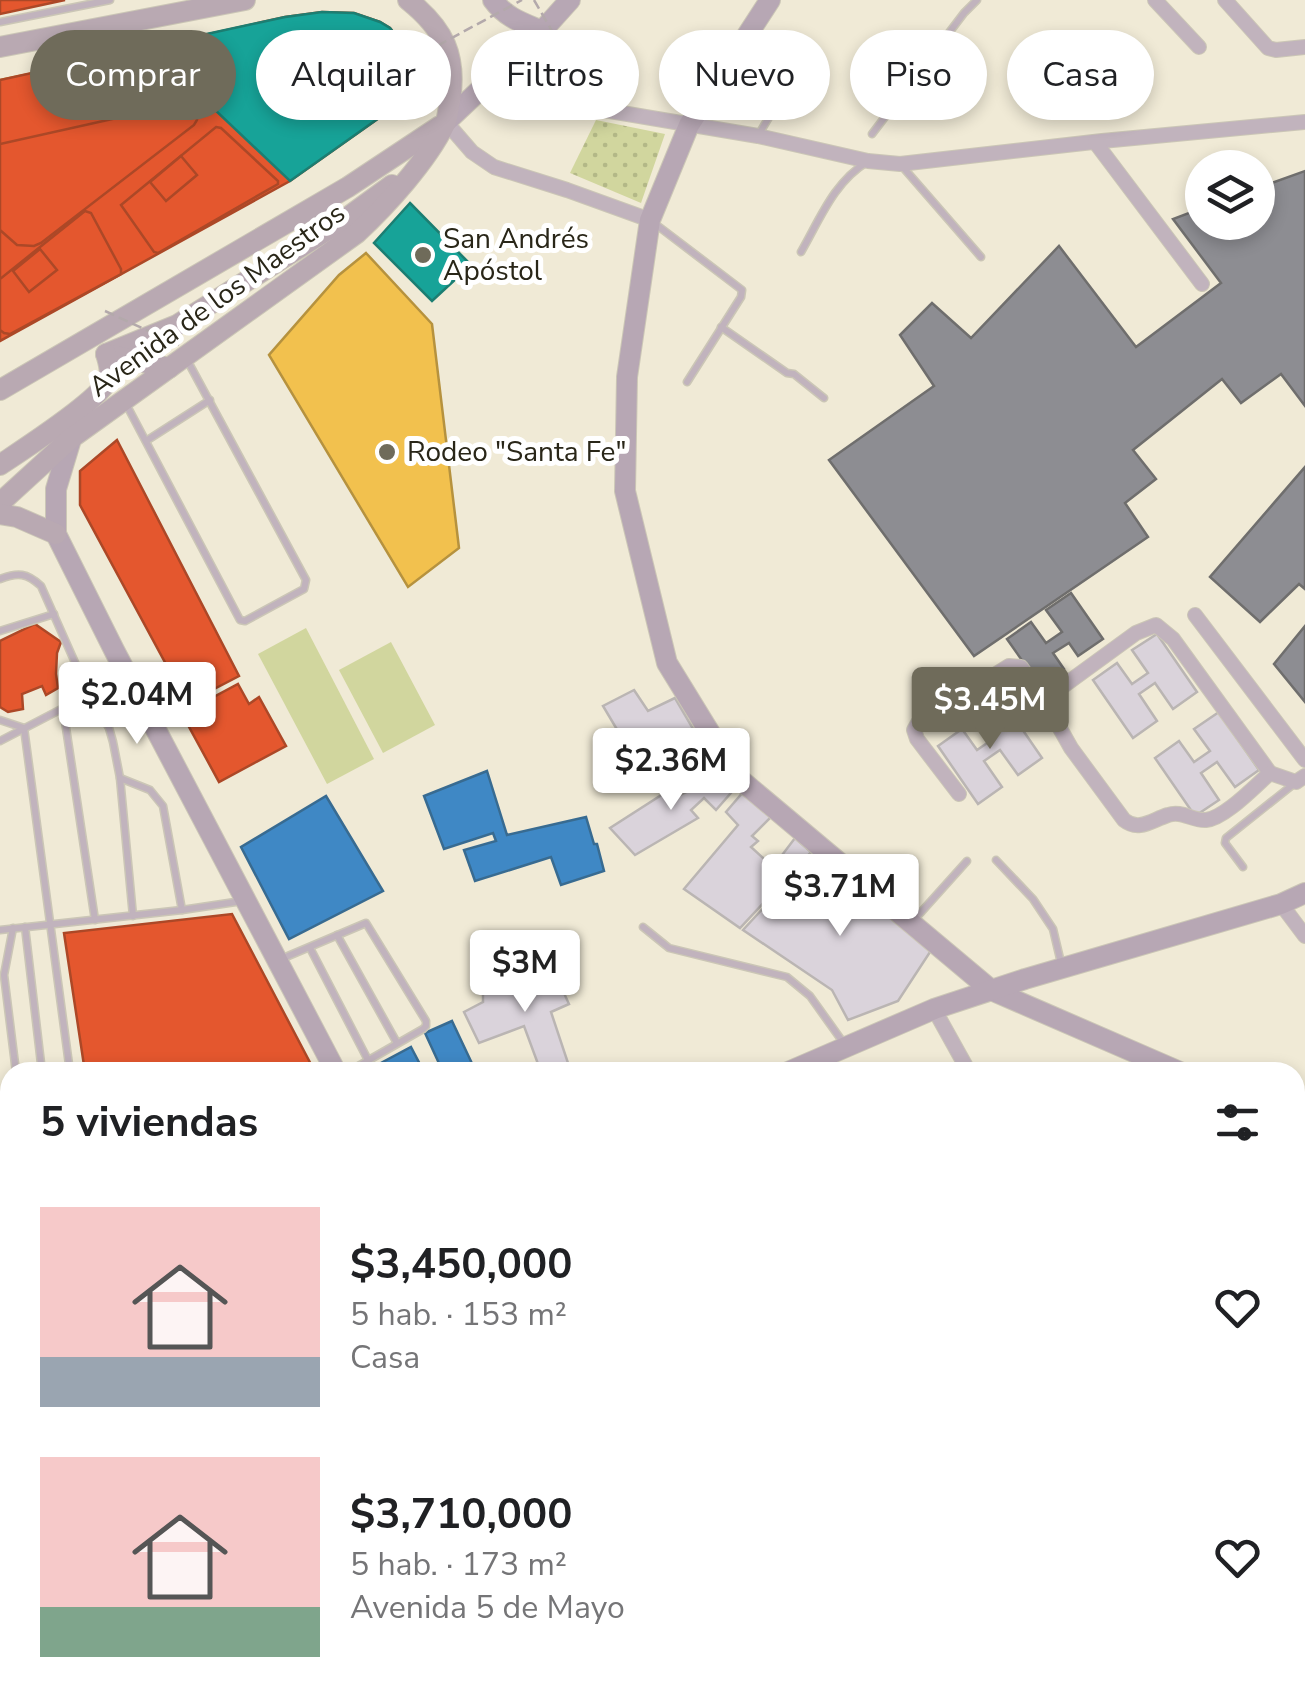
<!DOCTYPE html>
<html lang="es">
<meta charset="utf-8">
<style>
:root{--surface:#fff;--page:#f2f2f2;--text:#202124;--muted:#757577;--accent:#6f6b5a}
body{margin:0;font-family:"Nunito Sans",sans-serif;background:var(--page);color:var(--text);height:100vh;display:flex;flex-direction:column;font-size:38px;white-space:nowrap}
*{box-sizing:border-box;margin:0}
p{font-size:32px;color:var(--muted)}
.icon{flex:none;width:55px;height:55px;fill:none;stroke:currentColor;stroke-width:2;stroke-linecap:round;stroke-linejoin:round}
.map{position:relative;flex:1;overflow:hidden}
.details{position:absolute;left:0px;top:1062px;width:1305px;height:642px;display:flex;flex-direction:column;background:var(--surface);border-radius:30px 30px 0 0;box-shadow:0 5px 15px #0003}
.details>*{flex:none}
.guide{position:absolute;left:30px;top:30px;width:1245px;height:90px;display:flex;gap:20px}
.controls{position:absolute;left:1185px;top:150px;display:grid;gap:20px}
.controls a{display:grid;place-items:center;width:90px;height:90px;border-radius:50%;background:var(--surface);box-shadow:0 5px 15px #0003;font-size:50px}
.price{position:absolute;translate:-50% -85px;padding:0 22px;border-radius:10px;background:#fff;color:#222;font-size:32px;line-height:65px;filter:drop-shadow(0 2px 5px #0008)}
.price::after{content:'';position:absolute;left:50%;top:60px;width:30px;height:22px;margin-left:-15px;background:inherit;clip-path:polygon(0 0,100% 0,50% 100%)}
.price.on{background:var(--accent);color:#fff}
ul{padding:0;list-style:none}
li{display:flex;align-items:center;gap:30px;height:250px;padding:0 40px}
li span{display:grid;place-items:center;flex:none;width:280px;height:200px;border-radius:0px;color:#555}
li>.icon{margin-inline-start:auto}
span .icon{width:120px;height:120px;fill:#fffc;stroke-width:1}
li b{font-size:42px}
h2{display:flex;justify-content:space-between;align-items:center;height:120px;padding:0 40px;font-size:42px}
.tag{padding:0 35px;border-radius:45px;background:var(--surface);box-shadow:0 5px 15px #0003;font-size:35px;line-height:90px}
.tag.on{background:var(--accent);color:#fff}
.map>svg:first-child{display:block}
.park{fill:url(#park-dots)}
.pitch{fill:#d1d69e}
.homes{fill:#f2c14e;stroke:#b6923e;stroke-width:2.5}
.shops{fill:#e4572e;stroke:#ac4827;stroke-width:2.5}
.schools{fill:#3f88c5;stroke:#386b91;stroke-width:2.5}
.public{fill:#17a398;stroke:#1c7e72;stroke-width:2.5}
.industry{fill:#8d8d92;stroke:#6f6e6d;stroke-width:2.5}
.building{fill:#dad3db;stroke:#bab5b3;stroke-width:2.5}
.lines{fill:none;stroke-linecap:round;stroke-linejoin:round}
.lane-casing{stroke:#cbc6b6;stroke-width:9}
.street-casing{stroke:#cbc6b6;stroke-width:16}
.secondary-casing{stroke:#cbc6b6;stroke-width:22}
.primary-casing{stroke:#cbc6b6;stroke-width:22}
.highway-casing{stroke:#cbc6b6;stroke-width:28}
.path{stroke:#b3a9ab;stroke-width:2.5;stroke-dasharray:10 5;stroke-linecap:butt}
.lane{stroke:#c1b3bd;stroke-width:6}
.street{stroke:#c1b3bd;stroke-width:14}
.secondary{stroke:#b7a7b4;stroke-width:20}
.primary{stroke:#b9a9b2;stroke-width:20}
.highway{stroke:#bdacb3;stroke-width:25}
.path-bridge{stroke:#b3a9ab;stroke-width:2.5;stroke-dasharray:10 5;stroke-linecap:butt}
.poi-dot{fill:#6f6b5a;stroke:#fff;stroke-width:4}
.labels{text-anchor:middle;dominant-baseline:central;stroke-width:10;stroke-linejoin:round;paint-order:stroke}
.poi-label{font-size:28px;fill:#292618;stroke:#fff;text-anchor:start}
.street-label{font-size:28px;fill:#292618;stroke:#fff}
</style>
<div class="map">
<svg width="1305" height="1704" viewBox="0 0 1305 1704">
<defs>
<pattern id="park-dots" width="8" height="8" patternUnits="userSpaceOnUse" patternTransform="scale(2.5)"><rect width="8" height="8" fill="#d1d69e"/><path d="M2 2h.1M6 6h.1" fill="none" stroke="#b3b887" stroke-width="1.8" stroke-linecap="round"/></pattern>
</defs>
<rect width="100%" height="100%" fill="#f0ead6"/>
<polygon class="park" points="596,120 665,134 641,203 570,173"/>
<g class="pitch">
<polygon points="306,628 374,759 327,784 258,654"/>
<polygon points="391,642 435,725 383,753 339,670"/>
</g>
<g class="homes">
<polygon points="53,69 63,115 0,130 0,80"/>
<polygon points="366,253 432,324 459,548 408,587 269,355 339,275"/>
<polygon points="1305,1220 1305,1361 1295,1370 1295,1230"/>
<polygon points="1295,1462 1305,1480 1305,1697 1295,1679"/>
<polygon points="496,1695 543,1695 526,1704 502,1704"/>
<polygon points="550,1695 620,1695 621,1704 557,1704 555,1698 551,1698"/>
<polygon points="749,1695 852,1695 842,1704 739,1704"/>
<polygon points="858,1695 976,1695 970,1704 848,1704"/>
<polygon points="1020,1695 1117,1695 1122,1704 1018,1704"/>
<polygon points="1151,1695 1272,1695 1277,1704 1156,1704"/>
</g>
<g class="shops">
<polygon points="0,0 65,0 0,14"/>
<polygon points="322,12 354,13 380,22 390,28 407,50 411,60 411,72 406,94 400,103 290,181 0,341 0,80 285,17"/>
<polygon points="170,42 180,90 63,115 53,69"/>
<polygon points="184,103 191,104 197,111 197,120 194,125 41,243 34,246 17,245 0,230 0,144"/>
<polygon points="216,127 221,128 278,181 278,184 158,253 154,252 121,205"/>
<polygon points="181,156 197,175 166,201 150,182"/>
<polygon points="85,211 91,213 121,269 121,274 10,334 4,333 0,330 0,279"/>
<polygon points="40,249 57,270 29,292 13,271"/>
<polygon points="117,440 239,676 187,703 80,505 80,471"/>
<polygon points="35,624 61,642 57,653 56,674 58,688 46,695 42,686 22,694 23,709 8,712 0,707 0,641"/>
<polygon points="238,684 249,704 259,697 286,746 219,782 182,714"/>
<polygon points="232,914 315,1072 85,1072 64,933"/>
</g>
<g class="schools">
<polygon points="487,771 507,835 586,817 594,844 597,844 604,871 561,885 551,857 475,881 464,850 496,841 493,833 444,849 424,796"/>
<polygon points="326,796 383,891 289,939 241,847"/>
<polygon points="452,1021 476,1072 443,1072 425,1033"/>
<polygon points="411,1047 424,1072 364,1072"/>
<polygon points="650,1695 699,1695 688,1704 652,1704"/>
</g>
<g class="public">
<polygon points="322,12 354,13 380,22 390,28 407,50 411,60 411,72 406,94 400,103 290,181 192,88 180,90 170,42 285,17"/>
<polygon points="410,203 471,265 432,301 374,243"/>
</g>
<g class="industry">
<polygon points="1305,171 1305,406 1281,374 1241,403 1222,379 1133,450 1156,479 1125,503 1148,537 974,656 829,460 934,386 900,335 932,303 971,338 1059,246 1136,347 1221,283 1173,219 1202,208 1202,222 1258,222 1258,188"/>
<polygon points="1305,467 1305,589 1299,584 1260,622 1210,577"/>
<polygon points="1071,593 1103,639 1078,656 1069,643 1053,653 1064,669 1040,686 1007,639 1031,622 1046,643 1062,632 1046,610"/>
<polygon points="1305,626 1305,702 1274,664"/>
</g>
<g class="building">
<polygon points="1157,634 1197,692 1173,709 1155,683 1139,694 1157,721 1133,738 1093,680 1117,663 1132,684 1148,673 1132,650"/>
<polygon points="634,690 648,711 675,698 699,739 715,759 666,791 653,772 683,751 672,731 631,753 603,706"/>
<polygon points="1002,700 1042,758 1018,775 1000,750 984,761 1002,787 978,804 938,746 962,729 977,750 993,739 977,717"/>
<polygon points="1219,712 1259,770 1235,787 1217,762 1201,773 1219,800 1195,816 1155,758 1179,741 1194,762 1210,751 1194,729"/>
<polygon points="713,773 726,774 737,786 716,810 704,798 691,810 698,818 635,855 610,828 674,787 680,795 693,789"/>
<polygon points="744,791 771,817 752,836 758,841 751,847 773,867 795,838 811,852 740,928 684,889 738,825 726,812"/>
<polygon points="814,853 932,949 898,1001 848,1020 832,990 743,930"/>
<polygon points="550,963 569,1004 551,1012 571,1072 541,1072 524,1026 479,1043 464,1012 483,1002 483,981 493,979 493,988"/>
<polygon points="430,1695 490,1695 496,1704 435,1704"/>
</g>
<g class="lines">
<defs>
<g id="lane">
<polyline points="0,22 110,0"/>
<polyline points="759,134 802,62"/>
<polyline points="872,134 964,13 977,0"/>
<polyline points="901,165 981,257"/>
<polyline points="654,223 742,290 741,297 687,382"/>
<path d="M 801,252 C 820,219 834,182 867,162"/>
<polyline points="721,327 787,373 794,374 824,398"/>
<polyline points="125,402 240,620 245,621 304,589 306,580 186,358"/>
<polyline points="146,441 210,400"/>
<path d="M 0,579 C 18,572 27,573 41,586 L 89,694 L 109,728 L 113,742 L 120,778 L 133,916"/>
<polyline points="0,631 54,614"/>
<polyline points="63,708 95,920"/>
<polyline points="0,720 24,728 70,1072"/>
<polyline points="0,741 123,677"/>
<polyline points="120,778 150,790 163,806 182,910"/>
<polyline points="996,860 1033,899 1053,929 1062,967"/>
<polyline points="1243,867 1225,843 1226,838 1295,783"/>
<polyline points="914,920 967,861"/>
<polyline points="25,927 42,1072"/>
<polyline points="643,927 669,948 787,977 810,996 845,1045"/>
<polyline points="13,928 4,975 16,1072"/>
<polyline points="0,930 182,910 242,901"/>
<polyline points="337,935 397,1043"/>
<polyline points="310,948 368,1060"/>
<polyline points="281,959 366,923 426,1021 426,1026 423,1029 348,1072"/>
</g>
<g id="street">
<polyline points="1155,0 1199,47"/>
<polyline points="1225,0 1268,48 1276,50 1305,47"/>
<polyline points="604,110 758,136 868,161 900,164 1102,141 1305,122"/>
<polyline points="446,122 472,152 494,167 567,190 650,220"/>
<polyline points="1095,142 1202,284"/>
<polyline points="1195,615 1305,760"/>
<polyline points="1044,700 1136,633 1156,625 1173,639 1270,773"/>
<path d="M 959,794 L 917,739 L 914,730 L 918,723 L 1009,666 L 1021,667 L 1044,700 L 1071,748 L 1124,820 C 1139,832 1152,820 1168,815 C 1182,810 1192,821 1206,820 C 1225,818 1255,786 1270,773 L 1296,782 L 1305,776"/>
<polyline points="1281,904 1305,936"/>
<polyline points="934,1009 969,1072"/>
<polyline points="1295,1398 1305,1389"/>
<polyline points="1295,1434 1305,1452"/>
<polyline points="304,1695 314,1704"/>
<polyline points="634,1695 636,1704"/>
<polyline points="1134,1695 1139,1704"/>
<polyline points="1294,1695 1299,1704"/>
<polyline points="717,1704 727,1695"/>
<polyline points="992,1704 999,1695"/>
</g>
<g id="secondary">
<path d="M 493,0 C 506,18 523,23 542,31"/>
<polyline points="770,0 689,125 650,220 627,377 625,491 667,663 737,777 991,990 1180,1072"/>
<polyline points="446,122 542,31 570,0"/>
<polyline points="72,436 56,489 56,534 114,650 336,1072"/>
<polyline points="788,1072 934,1009 1025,979 1281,904 1305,893"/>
<polyline points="1295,1109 1305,1110"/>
<polyline points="1295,1181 1305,1172"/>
<polyline points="1295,1218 1305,1209"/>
<polyline points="89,1695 97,1704"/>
<polyline points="342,1704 357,1695"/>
<polyline points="390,1704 406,1695"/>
</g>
<g id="primary">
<polyline points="0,47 245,0"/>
<polyline points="106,354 177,325 348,217 392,185"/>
<polyline points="107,354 169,368"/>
<polyline points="0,390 348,187 440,126"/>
<path d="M 0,465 C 22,450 103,399 109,377 C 111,369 108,361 106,354"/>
<path d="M 0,503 L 70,439 L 357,233 C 387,205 427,161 445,124 C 448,117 448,109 450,101 C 457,55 444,29 408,0"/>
<polyline points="0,514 17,517 56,534"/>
<polyline points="0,1149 10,1218"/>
<polyline points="66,1695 67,1704"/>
</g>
<g id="highway">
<polyline points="0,1571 10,1653"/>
<polyline points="15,1695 17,1704"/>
</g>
</defs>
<use href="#lane" class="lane-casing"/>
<use href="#street" class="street-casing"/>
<use href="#secondary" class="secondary-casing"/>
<use href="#primary" class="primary-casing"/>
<use href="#highway" class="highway-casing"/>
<g class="path">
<polyline points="534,64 539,69 560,45"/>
<polyline points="0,1301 10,1300"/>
</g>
<use href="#lane" class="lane"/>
<use href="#street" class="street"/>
<use href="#secondary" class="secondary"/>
<use href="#primary" class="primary"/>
<use href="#highway" class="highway"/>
<g class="path-bridge">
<polyline points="534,0 560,45"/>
<polyline points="411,60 522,0"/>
<polyline points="105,311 179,345"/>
</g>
</g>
<g class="poi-dot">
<circle cx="423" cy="255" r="10"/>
<circle cx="387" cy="452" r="10"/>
</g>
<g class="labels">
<g class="poi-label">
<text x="443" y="239">San Andrés<tspan x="443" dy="32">Apóstol</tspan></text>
<text x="407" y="452">Rodeo "Santa Fe"</text>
</g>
<g class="street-label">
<text transform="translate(217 300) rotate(-36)">Avenida de los Maestros</text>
</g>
</g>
</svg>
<div class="controls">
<a><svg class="icon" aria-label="layers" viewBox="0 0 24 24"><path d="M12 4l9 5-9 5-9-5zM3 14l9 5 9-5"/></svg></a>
</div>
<b class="price" style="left:137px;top:747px">$2.04M</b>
<b class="price on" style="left:990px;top:752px">$3.45M</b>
<b class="price" style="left:671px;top:813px">$2.36M</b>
<b class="price" style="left:840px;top:939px">$3.71M</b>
<b class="price" style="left:525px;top:1015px">$3M</b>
<div class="guide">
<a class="tag on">Comprar</a>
<a class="tag">Alquilar</a>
<a class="tag">Filtros</a>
<a class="tag">Nuevo</a>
<a class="tag">Piso</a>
<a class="tag">Casa</a>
</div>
<section class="details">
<h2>5 viviendas<svg class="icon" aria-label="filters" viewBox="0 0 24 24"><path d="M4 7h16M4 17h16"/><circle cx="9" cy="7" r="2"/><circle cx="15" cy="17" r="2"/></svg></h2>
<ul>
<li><span style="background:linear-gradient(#f6c9c9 75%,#9aa5b1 0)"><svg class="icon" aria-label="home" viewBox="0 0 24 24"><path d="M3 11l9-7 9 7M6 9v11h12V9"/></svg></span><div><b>$3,450,000</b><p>5 hab. · 153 m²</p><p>Casa</p></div><svg class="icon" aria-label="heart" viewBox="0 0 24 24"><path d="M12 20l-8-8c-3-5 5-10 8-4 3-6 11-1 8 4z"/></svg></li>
<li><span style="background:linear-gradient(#f6c9c9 75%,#7fa58c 0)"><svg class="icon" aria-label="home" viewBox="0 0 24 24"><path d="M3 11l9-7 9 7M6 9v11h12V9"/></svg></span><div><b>$3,710,000</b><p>5 hab. · 173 m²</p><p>Avenida 5 de Mayo</p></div><svg class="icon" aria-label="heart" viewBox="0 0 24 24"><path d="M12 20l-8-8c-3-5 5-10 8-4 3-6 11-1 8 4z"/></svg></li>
</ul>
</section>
</div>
